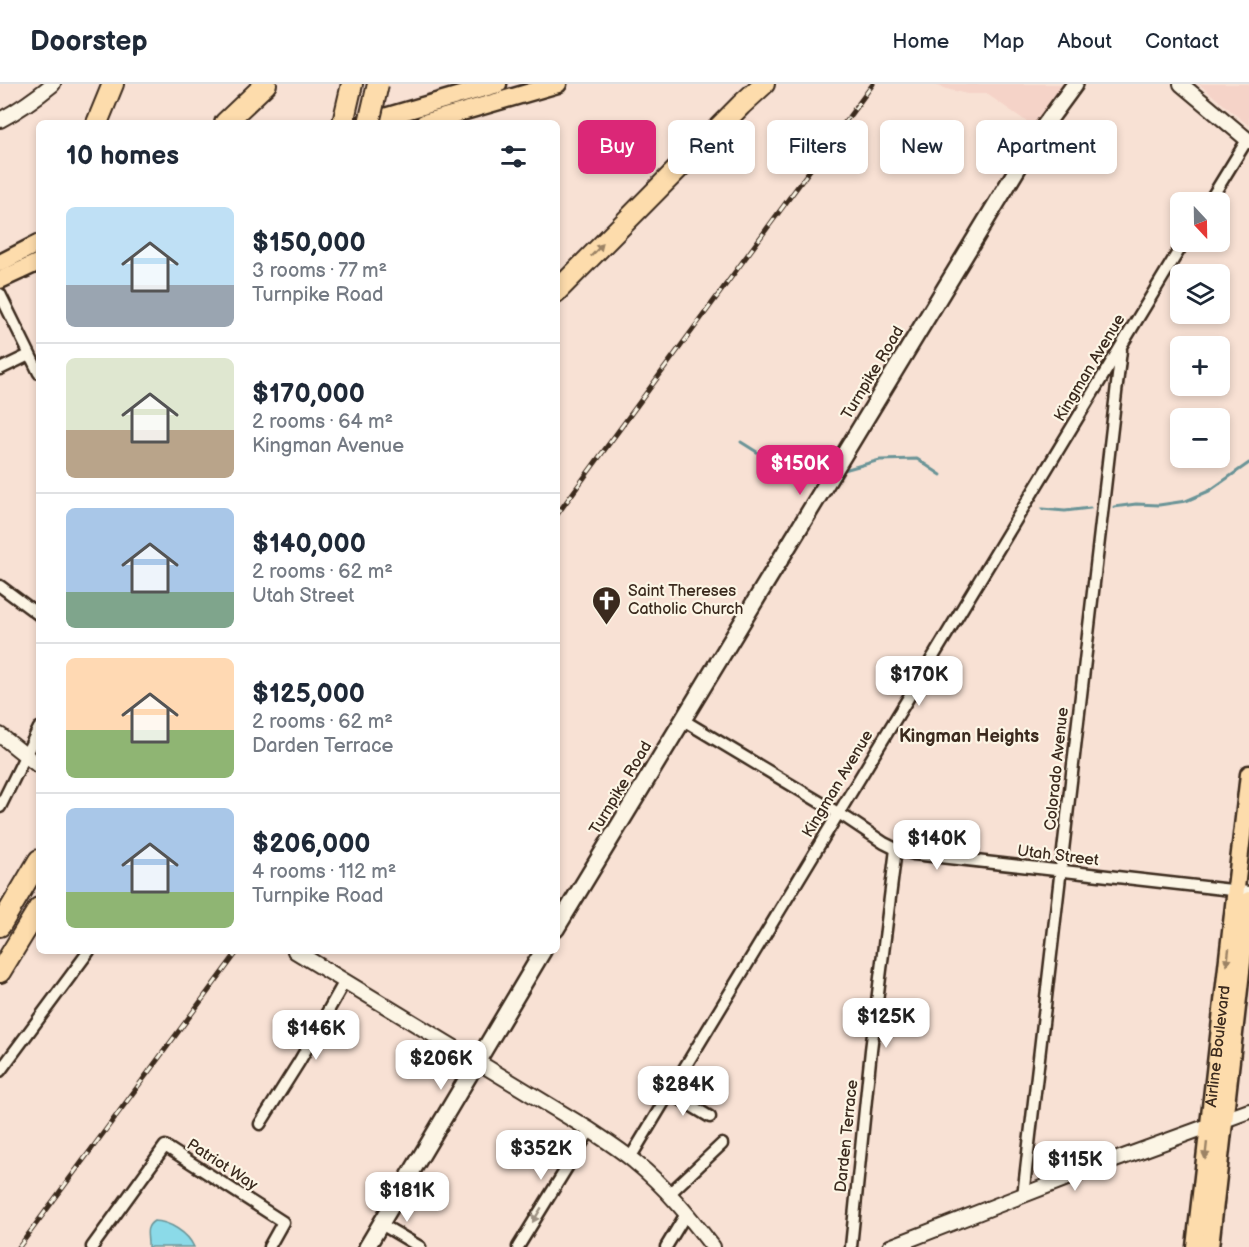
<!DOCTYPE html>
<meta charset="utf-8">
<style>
:root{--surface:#fff;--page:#f2f2f3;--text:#1f2937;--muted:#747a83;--line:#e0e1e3;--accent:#db2777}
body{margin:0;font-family:"Balsamiq Sans",sans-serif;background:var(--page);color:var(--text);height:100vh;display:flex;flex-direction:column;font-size:22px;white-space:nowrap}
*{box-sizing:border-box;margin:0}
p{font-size:20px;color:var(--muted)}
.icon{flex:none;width:33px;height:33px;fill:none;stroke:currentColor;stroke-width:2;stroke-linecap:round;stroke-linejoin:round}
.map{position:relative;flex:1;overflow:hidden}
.panel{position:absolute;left:36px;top:36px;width:524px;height:834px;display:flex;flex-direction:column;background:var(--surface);border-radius:9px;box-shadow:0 3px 9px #0003}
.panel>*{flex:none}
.guide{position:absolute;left:578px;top:36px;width:570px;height:54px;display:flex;gap:12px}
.needle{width:39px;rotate:158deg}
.controls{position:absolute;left:1170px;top:108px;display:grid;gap:12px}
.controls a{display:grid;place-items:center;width:60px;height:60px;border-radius:9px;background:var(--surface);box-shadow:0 3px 9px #0003;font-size:30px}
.price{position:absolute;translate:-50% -51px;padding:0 14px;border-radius:12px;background:#fff;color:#222;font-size:20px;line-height:39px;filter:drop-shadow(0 2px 3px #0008)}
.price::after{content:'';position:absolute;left:50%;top:36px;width:18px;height:14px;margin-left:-9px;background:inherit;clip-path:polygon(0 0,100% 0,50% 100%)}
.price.on{background:var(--accent);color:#fff}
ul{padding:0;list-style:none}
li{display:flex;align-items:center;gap:18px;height:150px;padding:0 30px}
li+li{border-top:2px solid var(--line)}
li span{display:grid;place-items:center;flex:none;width:168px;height:120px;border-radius:9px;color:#555}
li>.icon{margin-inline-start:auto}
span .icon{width:72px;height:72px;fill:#fffc;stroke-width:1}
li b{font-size:26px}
h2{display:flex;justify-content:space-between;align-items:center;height:72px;padding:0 30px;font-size:26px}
.tag{padding:0 21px;border-radius:9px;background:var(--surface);box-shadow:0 3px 9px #0003;font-size:21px;line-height:54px}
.tag.on{background:var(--accent);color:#fff}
header{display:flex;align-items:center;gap:36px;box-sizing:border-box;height:84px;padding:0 30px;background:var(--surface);border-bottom:2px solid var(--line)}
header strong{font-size:28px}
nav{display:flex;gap:33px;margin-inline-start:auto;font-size:21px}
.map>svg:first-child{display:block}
.built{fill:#f5d3c8}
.water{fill:#8bdae8;stroke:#6b9497;stroke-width:1.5}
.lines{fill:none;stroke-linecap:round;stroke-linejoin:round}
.stream{stroke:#6b9497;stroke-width:3}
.minor-casing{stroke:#3b2a1e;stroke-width:15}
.tertiary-casing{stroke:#3b2a1e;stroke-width:18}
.secondary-casing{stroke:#3b2a1e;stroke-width:20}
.primary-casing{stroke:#3b2a1e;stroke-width:21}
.motorway-casing{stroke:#3b2a1e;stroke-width:24}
.minor{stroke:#fcf5e5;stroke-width:10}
.tertiary{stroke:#fcf5e5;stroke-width:14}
.secondary{stroke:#fcf5e5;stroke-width:15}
.primary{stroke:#fddcac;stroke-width:16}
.motorway{stroke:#fddcac;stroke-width:20}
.rail-casing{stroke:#3b2a1e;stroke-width:5}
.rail{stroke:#fcf5e5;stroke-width:3;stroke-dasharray:9;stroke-linecap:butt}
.motorway-bridge-casing{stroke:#3b2a1e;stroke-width:24;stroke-linecap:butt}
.motorway-bridge{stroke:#fddcac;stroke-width:20}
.oneway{fill:#9c8365}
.oneway2{fill:#9c9082}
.labels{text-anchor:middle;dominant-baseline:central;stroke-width:4.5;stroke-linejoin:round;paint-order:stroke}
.street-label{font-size:16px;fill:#3b2a1e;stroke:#fcf5e5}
.poi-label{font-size:16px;fill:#3b2a1e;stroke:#fcf5e5;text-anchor:start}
.neighbourhood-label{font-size:18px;font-weight:bold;fill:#3b2a1e;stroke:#fcf5e5}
</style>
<header>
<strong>Doorstep</strong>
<nav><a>Home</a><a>Map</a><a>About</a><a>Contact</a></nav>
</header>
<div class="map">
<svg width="1249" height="1163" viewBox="0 0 1249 1163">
<rect width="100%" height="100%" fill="#f8e1d4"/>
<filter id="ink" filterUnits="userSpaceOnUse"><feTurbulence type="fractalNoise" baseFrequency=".0167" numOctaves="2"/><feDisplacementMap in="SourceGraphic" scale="12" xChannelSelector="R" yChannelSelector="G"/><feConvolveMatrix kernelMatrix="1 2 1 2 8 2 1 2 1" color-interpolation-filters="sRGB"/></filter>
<g filter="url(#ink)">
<g class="built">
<polygon points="933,0 1066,0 1033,42 987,10 967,10 946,5"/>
<polygon points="1199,0 1249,0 1249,42"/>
</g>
<path class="water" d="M 154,1137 C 169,1137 188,1149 194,1163 L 148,1163 C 149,1153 143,1144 154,1137 Z"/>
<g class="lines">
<g class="stream">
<polyline points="741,358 803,397 821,392"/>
<polyline points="844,386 880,376 917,375 941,391"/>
<polyline points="1114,423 1136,420 1159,421 1186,417 1209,407 1249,379"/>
<polyline points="1042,425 1065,427 1090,424"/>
</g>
<defs>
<g id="minor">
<polyline points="1209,118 1247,56"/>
<polyline points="0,210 39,289"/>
<polyline points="0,285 29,271"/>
<polyline points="0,502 39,531"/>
<polyline points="683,636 848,735 884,759 896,765 914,770 1249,808"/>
<polyline points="0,723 39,644"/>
<polyline points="0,987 89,867"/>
<polyline points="670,1009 710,1033"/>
<polyline points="260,1040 299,978 345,897"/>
<polyline points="630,1074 1184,158"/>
<polyline points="669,1110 722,1060"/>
<polyline points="1023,1112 1121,266"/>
<polyline points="381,1140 420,1163"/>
<polyline points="92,1163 165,1062 283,1138 269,1163"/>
<polyline points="518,1163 590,1046"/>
<polyline points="666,1163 686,1130"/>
<polyline points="851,1163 871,966 896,765"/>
</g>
<g id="tertiary">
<polyline points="1181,0 1249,57"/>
<path d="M 0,36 C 19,26 36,14 53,0"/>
<polyline points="0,651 39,682"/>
<path d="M 295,867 L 590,1046 C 605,1056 621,1066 635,1078 C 665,1102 690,1133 713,1163"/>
<polyline points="890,1163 1085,1087 1249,1027"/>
</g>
<g id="secondary">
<polyline points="556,845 1030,64 1045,41 1075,0"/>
<polyline points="367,1163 543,867"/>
</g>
<g id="primary">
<polyline points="364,39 498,0"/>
<polyline points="424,39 558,0"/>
<polyline points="0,179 39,159"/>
<polyline points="0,196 39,178"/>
<path id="s1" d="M 1195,1163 L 1249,690"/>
<polyline points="1210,1163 1249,816"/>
</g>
<g id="motorway">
<polyline points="97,39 113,0"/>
<polyline points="225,39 266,0"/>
<polyline points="343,39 352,0"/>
<polyline points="556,208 741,21 764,0"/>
<polyline points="0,842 39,776"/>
<polyline points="0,888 39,824"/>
</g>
</defs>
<use href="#minor" class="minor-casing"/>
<use href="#tertiary" class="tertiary-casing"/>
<use href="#secondary" class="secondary-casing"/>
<use href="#primary" class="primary-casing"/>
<use href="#motorway" class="motorway-casing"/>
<use href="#minor" class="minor"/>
<use href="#tertiary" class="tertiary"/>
<use href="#secondary" class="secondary"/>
<use href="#primary" class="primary"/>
<use href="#motorway" class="motorway"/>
<defs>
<g id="rail">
<polyline points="556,432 873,0"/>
<polyline points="19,1163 238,867"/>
</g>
</defs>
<use href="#rail" class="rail-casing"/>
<use href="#rail" class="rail"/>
<defs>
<polyline id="motorway-bridge" points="369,39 378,0"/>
</defs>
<use href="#motorway-bridge" class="motorway-bridge-casing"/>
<use href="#motorway-bridge" class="motorway-bridge"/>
</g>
<defs><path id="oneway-solid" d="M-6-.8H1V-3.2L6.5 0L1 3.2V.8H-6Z" transform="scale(1.5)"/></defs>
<g class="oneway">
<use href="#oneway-solid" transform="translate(597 166) rotate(-46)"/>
<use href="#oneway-solid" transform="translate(1228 873) rotate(97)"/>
<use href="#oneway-solid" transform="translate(1206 1067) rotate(96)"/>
</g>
<use class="oneway2" href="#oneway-solid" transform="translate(537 1131) rotate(121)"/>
</g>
<defs>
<symbol id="church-pin" viewBox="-11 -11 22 30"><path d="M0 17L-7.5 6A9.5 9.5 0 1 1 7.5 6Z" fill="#3b2a1e" stroke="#fcf5e5"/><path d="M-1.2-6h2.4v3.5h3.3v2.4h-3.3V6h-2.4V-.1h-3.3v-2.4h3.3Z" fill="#fff"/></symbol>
</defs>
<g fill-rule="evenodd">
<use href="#church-pin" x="590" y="500" width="33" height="45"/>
</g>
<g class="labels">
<g class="street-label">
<text transform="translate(1090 284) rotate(-59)">Kingman Avenue</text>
<text transform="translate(873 289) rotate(-59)">Turnpike Road</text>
<text transform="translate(1057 685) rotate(-84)">Colorado Avenue</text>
<text transform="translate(838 700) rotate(-59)">Kingman Avenue</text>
<text transform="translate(621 704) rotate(-59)">Turnpike Road</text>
<text transform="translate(1058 772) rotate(7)">Utah Street</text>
<text stroke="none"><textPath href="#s1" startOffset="202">Airline Boulevard</textPath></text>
<text transform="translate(847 1052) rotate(-84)">Darden Terrace</text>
<text transform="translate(222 1081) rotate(33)">Patriot Way</text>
</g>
<g class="poi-label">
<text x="628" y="507">Saint Thereses<tspan x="628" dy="18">Catholic Church</tspan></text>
</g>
<g class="neighbourhood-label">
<text x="969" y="652">Kingman Heights</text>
</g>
</g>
</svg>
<div class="controls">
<a><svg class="needle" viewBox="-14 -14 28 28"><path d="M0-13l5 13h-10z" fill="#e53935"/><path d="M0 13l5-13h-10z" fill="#747a83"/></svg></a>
<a><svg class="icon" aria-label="layers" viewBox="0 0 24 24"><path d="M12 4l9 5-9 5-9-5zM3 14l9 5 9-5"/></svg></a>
<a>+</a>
<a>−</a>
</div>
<b class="price on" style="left:800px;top:412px">$150K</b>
<b class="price" style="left:919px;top:623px">$170K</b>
<b class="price" style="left:937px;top:787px">$140K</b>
<b class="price" style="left:886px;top:965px">$125K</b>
<b class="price" style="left:316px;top:977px">$146K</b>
<b class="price" style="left:441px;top:1007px">$206K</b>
<b class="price" style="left:683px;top:1033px">$284K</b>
<b class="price" style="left:541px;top:1097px">$352K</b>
<b class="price" style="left:1075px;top:1108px">$115K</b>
<b class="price" style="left:407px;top:1139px">$181K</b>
<div class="guide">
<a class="tag on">Buy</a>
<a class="tag">Rent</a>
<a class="tag">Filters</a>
<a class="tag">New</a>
<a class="tag">Apartment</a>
</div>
<section class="panel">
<h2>10 homes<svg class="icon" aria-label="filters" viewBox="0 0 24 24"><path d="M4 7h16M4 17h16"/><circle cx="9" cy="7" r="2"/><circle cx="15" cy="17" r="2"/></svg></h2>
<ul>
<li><span style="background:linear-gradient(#bfe0f5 65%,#9aa5b1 0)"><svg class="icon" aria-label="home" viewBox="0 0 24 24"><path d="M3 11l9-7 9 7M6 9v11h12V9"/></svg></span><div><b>$150,000</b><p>3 rooms · 77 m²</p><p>Turnpike Road</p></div></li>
<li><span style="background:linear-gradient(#dfe7d0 60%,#b9a48a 0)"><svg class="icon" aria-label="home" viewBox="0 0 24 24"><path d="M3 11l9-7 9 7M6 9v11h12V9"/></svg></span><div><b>$170,000</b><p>2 rooms · 64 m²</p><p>Kingman Avenue</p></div></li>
<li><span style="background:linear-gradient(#a9c7e8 70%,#7fa58c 0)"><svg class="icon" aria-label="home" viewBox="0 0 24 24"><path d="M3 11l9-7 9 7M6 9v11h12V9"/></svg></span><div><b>$140,000</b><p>2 rooms · 62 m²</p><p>Utah Street</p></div></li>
<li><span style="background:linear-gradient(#ffd9b3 60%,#8fb573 0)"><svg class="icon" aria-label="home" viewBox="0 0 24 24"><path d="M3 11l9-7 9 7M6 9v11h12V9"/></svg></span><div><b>$125,000</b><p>2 rooms · 62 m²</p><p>Darden Terrace</p></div></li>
<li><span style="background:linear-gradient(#a9c7e8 70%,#8fb573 0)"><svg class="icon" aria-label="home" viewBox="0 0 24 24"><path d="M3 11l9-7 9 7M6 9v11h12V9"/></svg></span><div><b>$206,000</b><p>4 rooms · 112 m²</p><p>Turnpike Road</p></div></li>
</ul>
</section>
</div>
